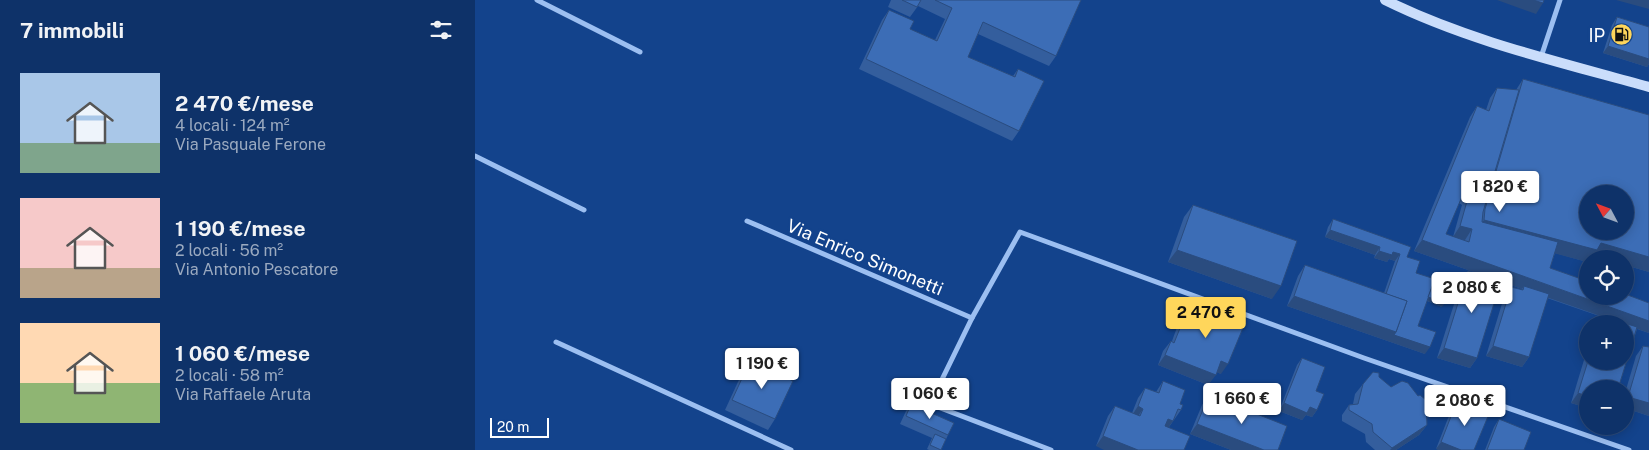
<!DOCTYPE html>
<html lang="it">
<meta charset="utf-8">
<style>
:root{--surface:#0e3269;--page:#1c3e71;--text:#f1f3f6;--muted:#9baac0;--line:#2e4d7d;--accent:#ffd65b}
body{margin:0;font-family:"Public Sans",sans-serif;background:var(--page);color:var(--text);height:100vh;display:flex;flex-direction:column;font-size:19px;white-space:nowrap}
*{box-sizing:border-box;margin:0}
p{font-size:16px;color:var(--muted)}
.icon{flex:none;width:28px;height:28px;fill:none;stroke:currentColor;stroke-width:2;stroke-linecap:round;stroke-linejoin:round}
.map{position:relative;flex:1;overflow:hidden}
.panel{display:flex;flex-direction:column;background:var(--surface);width:475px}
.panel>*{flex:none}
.needle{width:32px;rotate:311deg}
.tools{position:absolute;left:1104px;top:185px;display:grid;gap:10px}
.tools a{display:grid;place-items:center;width:55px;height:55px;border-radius:50%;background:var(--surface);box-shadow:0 2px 12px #0003,0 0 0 1px var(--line);font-size:25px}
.scale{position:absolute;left:15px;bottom:12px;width:59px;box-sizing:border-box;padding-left:5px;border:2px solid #fff;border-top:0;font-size:14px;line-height:18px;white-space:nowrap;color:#fff;-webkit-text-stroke:4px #13438c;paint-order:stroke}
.price{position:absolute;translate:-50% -42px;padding:0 11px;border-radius:5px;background:#fff;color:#222;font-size:16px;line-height:32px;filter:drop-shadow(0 1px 2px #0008)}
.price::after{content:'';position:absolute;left:50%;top:30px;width:15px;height:11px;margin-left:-8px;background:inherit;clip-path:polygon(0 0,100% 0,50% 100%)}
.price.selected{background:var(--accent);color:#111}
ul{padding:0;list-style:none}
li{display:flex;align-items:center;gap:15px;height:125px;padding:0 20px}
li span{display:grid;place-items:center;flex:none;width:140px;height:100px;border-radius:0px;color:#555}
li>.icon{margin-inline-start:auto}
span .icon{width:60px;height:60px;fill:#fffc;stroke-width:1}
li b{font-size:21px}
h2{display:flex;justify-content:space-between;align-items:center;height:60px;padding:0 20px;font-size:21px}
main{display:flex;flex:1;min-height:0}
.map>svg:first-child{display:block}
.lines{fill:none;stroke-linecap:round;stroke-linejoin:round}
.minor{stroke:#9cbff1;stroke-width:5}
.secondary{stroke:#caddfb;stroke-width:10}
.wall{fill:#345e9d;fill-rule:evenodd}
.shaded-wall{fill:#2a4c7f}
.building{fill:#3c6db6;stroke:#2a4c7f;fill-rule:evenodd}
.labels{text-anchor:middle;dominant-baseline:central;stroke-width:4.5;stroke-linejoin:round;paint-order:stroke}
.poi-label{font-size:18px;fill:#fff;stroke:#13438c;text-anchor:end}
.street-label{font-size:18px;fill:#fff;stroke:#13438c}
</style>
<main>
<section class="panel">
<h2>7 immobili<svg class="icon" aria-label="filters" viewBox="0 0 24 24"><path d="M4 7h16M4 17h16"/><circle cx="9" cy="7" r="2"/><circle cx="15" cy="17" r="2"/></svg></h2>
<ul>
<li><span style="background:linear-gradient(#a9c7e8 70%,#7fa58c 0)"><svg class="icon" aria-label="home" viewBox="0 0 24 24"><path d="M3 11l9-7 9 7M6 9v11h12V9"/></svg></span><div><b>2 470 €/mese</b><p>4 locali · 124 m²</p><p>Via Pasquale Ferone</p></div></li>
<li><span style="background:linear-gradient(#f6c9c9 70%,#b9a48a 0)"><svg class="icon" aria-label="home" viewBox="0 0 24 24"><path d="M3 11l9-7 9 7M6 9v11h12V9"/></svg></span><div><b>1 190 €/mese</b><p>2 locali · 56 m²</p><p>Via Antonio Pescatore</p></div></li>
<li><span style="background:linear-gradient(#ffd9b3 60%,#8fb573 0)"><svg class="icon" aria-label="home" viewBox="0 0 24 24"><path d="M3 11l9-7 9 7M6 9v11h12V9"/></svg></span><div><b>1 060 €/mese</b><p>2 locali · 58 m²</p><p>Via Raffaele Aruta</p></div></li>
</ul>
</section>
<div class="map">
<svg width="1174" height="450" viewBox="0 0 1174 450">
<rect width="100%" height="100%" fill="#13438c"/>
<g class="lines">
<g class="minor">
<polyline points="62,0 165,52"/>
<polyline points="1066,57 1085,0"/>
<polyline points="0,156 109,210"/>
<polyline points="272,221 497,318"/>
<polyline points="81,342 316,450"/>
<polyline points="576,450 455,404 497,318 545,232 889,358 1154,450"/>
</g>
<path class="secondary" d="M 910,0 C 993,41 1085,62 1174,87"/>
</g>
<g class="wall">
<polygon points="416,0 606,0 581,56 574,66 503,34 493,57 538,76 543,69 544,131 537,141 384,69 407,20 414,10 435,29 460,40 470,19 443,6 435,17 413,7"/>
<polygon points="1142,17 1174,27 1174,64 1172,67 1128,53 1137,25"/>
<path d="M 1048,79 L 1174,115 L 1174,272 L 1150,265 L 1150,259 L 1128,259 L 1118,256 L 1116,259 L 1112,259 L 1112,262 L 1080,253 L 1075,268 L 1112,281 L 1112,296 L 1150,296 L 1150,294 L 1174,303 L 1174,333 L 1162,329 L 1143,389 L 1112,389 L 1112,408 L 1096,403 L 1112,350 L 1112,361 L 1150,361 L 1150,324 L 1122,324 L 1127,317 L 1072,298 L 1054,357 L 1047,367 L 1011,356 L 1029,297 L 1036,287 L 1046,290 L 1047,289 L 939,251 L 995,117 L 1002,106 L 1011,110 L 1015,98 L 1022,88 L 1041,90 ZM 1112,194 L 1150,194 L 1150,231 L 1112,231 ZM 984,203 L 987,205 L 978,237 L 990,240 L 990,241 L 971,234 Z"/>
<polygon points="718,205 797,299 693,262 709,217"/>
<polygon points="858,219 932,257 941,273 967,307 952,301 943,326 950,354 812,306 823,276 830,265 909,293 920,261 914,259 912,262 899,258 900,255 850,237 853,227"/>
<polygon points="993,271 1002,358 995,368 962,358 986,282"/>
<polygon points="716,301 746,374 742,372 733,385 683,365 688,351 696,341 697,341 708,311"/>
<polygon points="1168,346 1174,416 1150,408 1150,393 1161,356"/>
<polygon points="827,358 841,391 842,410 837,417 831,415 827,420 804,411 822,365"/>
<polygon points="275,361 300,419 293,430 250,410 268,371"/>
<polygon points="904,377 952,425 944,435 921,450 900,450 891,442 890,434 867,421 867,415 874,405 878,404 880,394 888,384"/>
<polygon points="688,381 705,404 706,410 694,427 621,446 633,416 640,406 657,413 663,398 670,388 681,392"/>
<polygon points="734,395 803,450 756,450 715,434 727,405"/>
<polygon points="982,401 1014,414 961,449 977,408"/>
<polygon points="436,404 473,435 466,450 454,450 452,449 457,438 425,424 431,411"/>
<polygon points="1024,419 1049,450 1010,450 1019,427"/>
</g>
<g class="shaded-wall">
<polygon points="1022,0 1058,0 1068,3 1061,14"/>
<polygon points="1141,0 1174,0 1174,9"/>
<polygon points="1133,46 1174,59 1174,64 1172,67 1128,53"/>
<polygon points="1009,220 1126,243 1174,257 1174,272 1150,265 1150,259 1128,259 1118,256 1116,259 1112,259 1112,262 1000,232"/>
<polygon points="985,226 997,229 990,240 978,237"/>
<polygon points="855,230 905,247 900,255 850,237"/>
<polygon points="947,240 1174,321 1174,333 1048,289 1049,286 1047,289 939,251"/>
<polygon points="702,250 806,286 797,299 693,262"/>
<polygon points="904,251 918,252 925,254 920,261 914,259 912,262 899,258"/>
<polygon points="819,296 921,332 955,347 950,354 812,306"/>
<polygon points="952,297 970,303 967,307 950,300"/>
<polygon points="1018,346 1054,357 1047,367 1011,356"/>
<polygon points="969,348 1002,358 995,368 962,358"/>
<polygon points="690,355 741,375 733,385 683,365"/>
<polygon points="746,361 753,364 746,374 739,371"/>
<polygon points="1103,393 1112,396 1112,408 1096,403"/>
<polygon points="1153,397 1174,403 1174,416 1150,408 1150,401"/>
<polygon points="809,403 835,407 842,410 837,417 831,415 827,420 804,411"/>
<polygon points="663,406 668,409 661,419 656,417"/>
<polygon points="693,419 698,421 691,431 686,429"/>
<polygon points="722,424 789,450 756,450 715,434"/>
<polygon points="952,425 944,435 921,450 915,450 917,448"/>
<polygon points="628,436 663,450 629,450 621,446"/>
<polygon points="966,442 986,450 963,450 961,449"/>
</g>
<g class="building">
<polygon points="427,0 446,0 442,7"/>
<polygon points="460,0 606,0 581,56 508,22 493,57 540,77 543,69 569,81 544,131 391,59 414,10 439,21 435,29 462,41 477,8"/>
<polygon points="1058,0 1069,0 1068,3"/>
<polygon points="1142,17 1174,27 1174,59 1133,46"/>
<path d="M 1048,79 L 1174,115 L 1174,257 L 1126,243 L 1122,250 L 1009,220 L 1010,209 ZM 1112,194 L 1150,194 L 1150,231 L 1112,231 Z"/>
<path d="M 1022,88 L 1044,90 L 1008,212 L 1007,222 L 1083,242 L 1075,268 L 1112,281 L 1112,296 L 1150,296 L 1150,294 L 1174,303 L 1174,321 L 947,240 L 1002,106 L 1014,111 ZM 989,192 L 994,194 L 985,226 L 997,229 L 994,242 L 971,234 Z"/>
<polygon points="718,205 822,241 806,286 702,250"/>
<polygon points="858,219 936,247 932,257 945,261 941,273 960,279 943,326 961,332 955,347 919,335 921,332 932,301 911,294 925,254 918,252 917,255 904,251 905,247 855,230"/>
<polygon points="830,265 932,301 921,332 819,296"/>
<polygon points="993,271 1026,281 1002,358 969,348"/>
<polygon points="959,277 977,283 970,303 953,297 960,279 959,279"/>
<polygon points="1049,286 1074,294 1054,357 1018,346 1036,287 1048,290"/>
<polygon points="716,301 770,323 753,364 746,361 741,375 690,355 696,341 699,343"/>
<polygon points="1127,316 1162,327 1143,389 1112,389 1112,396 1103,393 1113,361 1150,361 1150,324 1125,324"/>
<polygon points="1168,346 1174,347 1174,403 1153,397"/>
<polygon points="827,358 850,367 841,391 849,394 842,410 835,407 832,413 809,403"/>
<polygon points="275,361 318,381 300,419 257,400"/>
<polygon points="898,372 904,373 904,377 916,387 927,381 933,383 943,396 945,395 951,400 952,425 917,448 898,432 897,424 874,410 874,405 883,404 888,384"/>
<polygon points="688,381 710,390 705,404 708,405 706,410 703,409 698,421 693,419 690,426 715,436 709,450 663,450 628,436 640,406 665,416 668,409 663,406 670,388 684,393"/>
<polygon points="734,395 812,426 803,450 789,450 722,424"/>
<polygon points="982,401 1014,414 999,450 986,450 966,442"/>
<polygon points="436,404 479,423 473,435 431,416"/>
<polygon points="1024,419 1056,432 1049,450 1012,450"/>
<polygon points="460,434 471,439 466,450 455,445"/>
</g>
<defs>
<symbol id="fuel-disc" viewBox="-11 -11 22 22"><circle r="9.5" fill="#ffd65b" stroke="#13438c"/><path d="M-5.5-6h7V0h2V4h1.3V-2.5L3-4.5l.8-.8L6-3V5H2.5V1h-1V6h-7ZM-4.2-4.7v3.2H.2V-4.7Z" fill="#111"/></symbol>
</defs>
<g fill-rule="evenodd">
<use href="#fuel-disc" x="1134" y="22" width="25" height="25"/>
</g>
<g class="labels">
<g class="poi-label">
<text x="1130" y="35">IP</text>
</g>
<g class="street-label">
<text transform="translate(390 257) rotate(23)">Via Enrico Simonetti</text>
</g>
</g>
</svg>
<div class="tools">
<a><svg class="needle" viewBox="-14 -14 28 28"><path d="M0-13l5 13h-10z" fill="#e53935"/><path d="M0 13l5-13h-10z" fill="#9baac0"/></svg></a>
<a><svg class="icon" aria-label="locate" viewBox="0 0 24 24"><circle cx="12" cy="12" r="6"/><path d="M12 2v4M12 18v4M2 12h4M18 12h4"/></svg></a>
<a>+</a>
<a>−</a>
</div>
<div class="scale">20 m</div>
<b class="price" style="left:1025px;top:213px">1 820 €</b>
<b class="price" style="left:997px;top:314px">2 080 €</b>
<b class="price selected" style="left:731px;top:339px">2 470 €</b>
<b class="price" style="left:287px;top:390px">1 190 €</b>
<b class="price" style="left:455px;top:420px">1 060 €</b>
<b class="price" style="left:767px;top:425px">1 660 €</b>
<b class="price" style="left:990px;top:427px">2 080 €</b>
</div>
</main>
